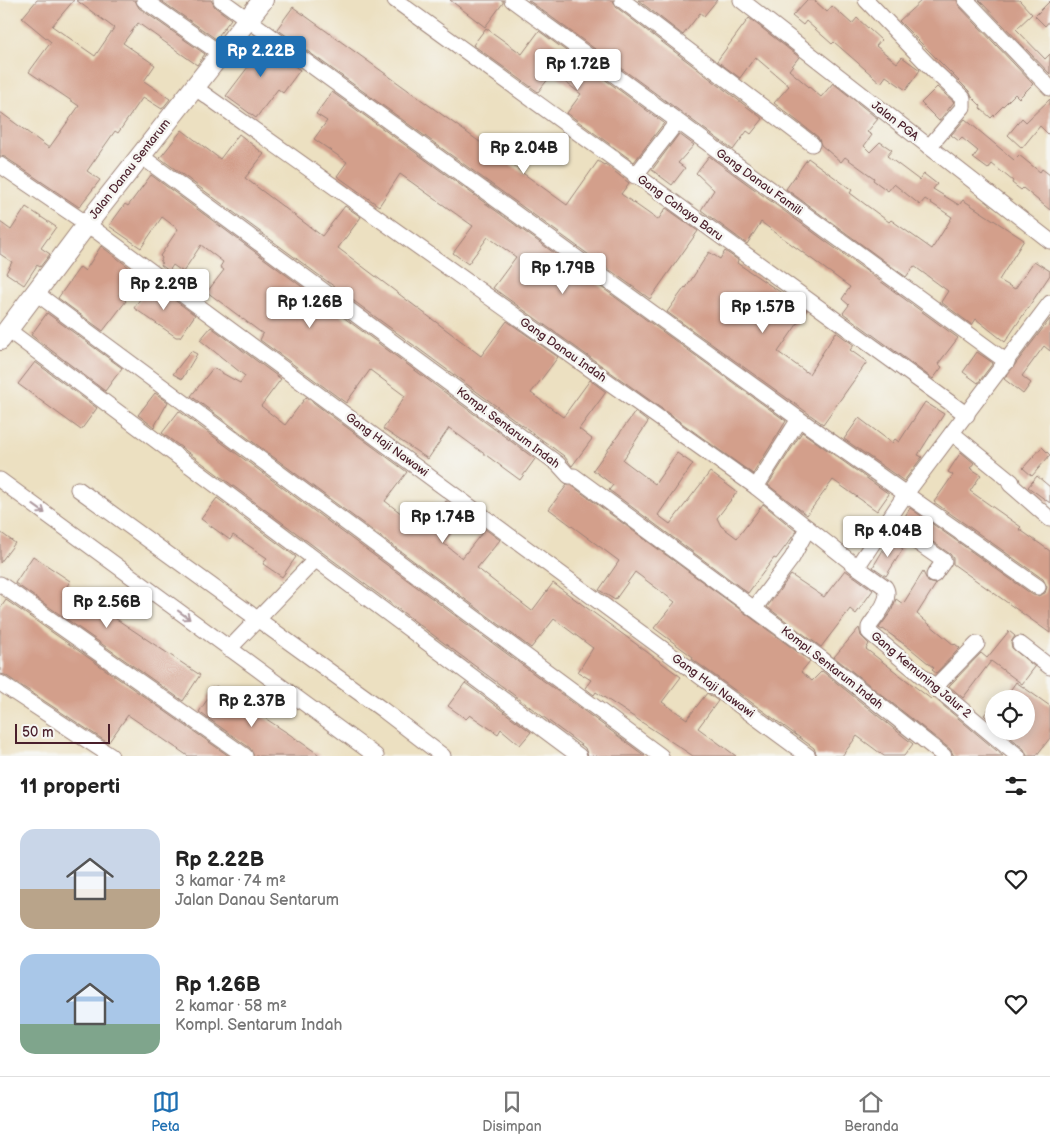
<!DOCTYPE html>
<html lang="id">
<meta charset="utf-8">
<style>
:root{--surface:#fff;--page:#f2f2f2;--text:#222;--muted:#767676;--line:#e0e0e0;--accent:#1f6fb2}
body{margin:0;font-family:"Balsamiq Sans",sans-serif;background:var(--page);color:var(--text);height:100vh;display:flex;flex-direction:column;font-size:19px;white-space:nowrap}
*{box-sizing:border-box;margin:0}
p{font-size:16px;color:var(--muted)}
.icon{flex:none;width:28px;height:28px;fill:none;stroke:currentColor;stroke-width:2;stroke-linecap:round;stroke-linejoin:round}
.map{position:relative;height:756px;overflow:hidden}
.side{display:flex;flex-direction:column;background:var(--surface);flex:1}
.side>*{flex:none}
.tools{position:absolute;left:985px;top:690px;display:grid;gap:10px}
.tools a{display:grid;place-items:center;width:50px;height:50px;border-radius:50%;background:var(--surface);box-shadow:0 2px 12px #0003;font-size:25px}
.scale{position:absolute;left:15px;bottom:12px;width:95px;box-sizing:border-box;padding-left:5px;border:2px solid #4a1f2b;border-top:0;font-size:14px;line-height:18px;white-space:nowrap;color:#4a1f2b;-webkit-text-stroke:4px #f6f6f2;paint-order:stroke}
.price{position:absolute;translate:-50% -42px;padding:0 11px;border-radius:5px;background:#fff;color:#222;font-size:16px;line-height:32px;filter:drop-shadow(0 1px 2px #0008)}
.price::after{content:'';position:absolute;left:50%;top:30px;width:15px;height:11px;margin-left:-8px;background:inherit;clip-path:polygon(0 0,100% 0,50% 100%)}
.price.active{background:var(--accent);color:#fff}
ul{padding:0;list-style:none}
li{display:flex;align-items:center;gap:15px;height:125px;padding:0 20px}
li span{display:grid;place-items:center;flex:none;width:140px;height:100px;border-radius:15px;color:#555}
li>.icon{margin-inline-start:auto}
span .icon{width:60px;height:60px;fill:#fffc;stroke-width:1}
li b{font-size:21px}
h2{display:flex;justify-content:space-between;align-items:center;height:60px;padding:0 20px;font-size:21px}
.tabs{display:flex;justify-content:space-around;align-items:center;height:70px;border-top:1px solid var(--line);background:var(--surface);font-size:14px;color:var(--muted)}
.tabs a{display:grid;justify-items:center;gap:2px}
.tabs .active{color:var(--accent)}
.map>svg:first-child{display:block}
.building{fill:#d39f8b}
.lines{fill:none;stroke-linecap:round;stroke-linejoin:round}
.street-casing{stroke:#9b8076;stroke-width:17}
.secondary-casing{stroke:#9b8076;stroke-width:22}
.street{stroke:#fff;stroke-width:15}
.secondary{stroke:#fff;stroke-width:20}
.oneway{stroke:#ae9aa0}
.labels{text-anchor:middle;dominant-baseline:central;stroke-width:5;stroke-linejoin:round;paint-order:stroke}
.street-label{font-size:12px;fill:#4a1f2b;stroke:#f6f6f2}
</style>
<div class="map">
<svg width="1050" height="756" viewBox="0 0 1050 756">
<rect width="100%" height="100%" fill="#f6f6f2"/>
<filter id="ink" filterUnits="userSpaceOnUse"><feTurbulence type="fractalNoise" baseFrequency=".02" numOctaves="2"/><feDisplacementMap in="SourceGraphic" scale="10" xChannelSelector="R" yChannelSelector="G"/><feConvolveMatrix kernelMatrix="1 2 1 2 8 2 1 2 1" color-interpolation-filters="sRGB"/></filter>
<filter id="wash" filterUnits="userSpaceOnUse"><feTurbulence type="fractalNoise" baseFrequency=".0096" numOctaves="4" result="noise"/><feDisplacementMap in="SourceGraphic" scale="20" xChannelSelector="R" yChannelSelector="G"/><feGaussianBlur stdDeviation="1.12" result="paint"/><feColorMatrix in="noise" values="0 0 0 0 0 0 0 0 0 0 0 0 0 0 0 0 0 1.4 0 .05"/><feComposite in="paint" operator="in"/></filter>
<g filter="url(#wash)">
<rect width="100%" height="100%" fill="#ece0c1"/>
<g id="blocks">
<g class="building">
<polygon points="37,0 74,0 52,26 95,56 114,28 76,0 135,0 139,8 205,54 197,65 138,23 123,43 155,65 144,81 170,99 162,109 143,97 118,133 115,131 87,171 100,180 79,207 5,157 0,156 0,112 49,148 79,106 29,72 51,42 22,18"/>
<polygon points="160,0 211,0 215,7 231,19 216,39"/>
<polygon points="450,0 503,0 503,3 485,27"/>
<polygon points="528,0 613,0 616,7 763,119 751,134 747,131 733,150"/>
<polygon points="638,0 717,0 704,16 700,13 683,35"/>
<polygon points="807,0 814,0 827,12 832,6 852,24 857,18 881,40 876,46 897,63 902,57 920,70 906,90 886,76 881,83 834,42 832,44 806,21 803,25 792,16"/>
<polygon points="922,0 957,0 959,6 1033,84 1019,98 1015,94 991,118 980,108 981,106 972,97 969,91 899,21"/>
<polygon points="979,0 1019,0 1032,14 1016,29 1045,59 1050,54 1050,74"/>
<polygon points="1050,1 1050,20 1045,26 1035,16"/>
<polygon points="293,7 567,205 598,161 604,165 605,164 629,183 621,194 658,220 666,208 698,231 650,299 277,29"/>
<polygon points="749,18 799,57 789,70 821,97 833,83 878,119 867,132 872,135 864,146 870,152 880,142 892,150 887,156 919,180 924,174 937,184 933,189 959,205 963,200 1024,240 999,280 1015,289 1034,261 1050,271 1050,275 1005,342 976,319 972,325 941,302 948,291 914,266 906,277 786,189 808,158 852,190 850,193 889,222 891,220 932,249 952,217 925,199 920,205 894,184 888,191 873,180 874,178 845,157 841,162 821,145 818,137 774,103 789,86 755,57 740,78 717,61"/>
<polygon points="486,28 522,54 539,31 664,123 634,162 567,113 581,94 553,73 538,92 473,45"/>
<polygon points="255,37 300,70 283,93 278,89 256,118 226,96 248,67 238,60"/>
<polygon points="937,87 954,102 939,121 921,103"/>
<polygon points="332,92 786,421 753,474 493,288 516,257 488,237 468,264 453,253 473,226 400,174 379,206 337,176 347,162 314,139 327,121 316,114"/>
<polygon points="1050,99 1050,136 1040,126 1022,148 1008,135 1022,118 1026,122"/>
<polygon points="965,119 1014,160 1019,155 1040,172 1042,169 1050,175 1050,210 1023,188 1021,190 1012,183 1013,181 992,164 988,169 973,158 978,151 962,138 959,141 951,135"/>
<polygon points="182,130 220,159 239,134 264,154 245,178 322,236 345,206 361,217 338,248 481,356 507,321 558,357 531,393 563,417 590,380 606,392 579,429 592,439 572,466 564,456 160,158"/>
<polygon points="679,134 694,145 678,163 685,168 672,185 652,170"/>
<polygon points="709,156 958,338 938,364 942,367 933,379 843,313 849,305 842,299 850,287 761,222 747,244 701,210 714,190 696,173"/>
<polygon points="151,175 535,459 520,480 449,428 428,459 383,429 405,396 370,370 346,403 260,340 263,334 207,292 224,270 220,267 223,262 201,245 183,272 173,265 169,271 161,265 162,263 160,262 162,258 160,256 178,229 162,217 141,248 109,226 125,204 128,206"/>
<polygon points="26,207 56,227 41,248 50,254 40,267 37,265 24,285 6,273 12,262 0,254 0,222 11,230"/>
<polygon points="101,246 134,271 119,295 126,301 103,331 58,298 80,267 85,271"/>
<polygon points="725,251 738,260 737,263 807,310 778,352 809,374 836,332 854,345 850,350 867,362 823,424 667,312 685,287 686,288 709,252 720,259"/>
<polygon points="151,283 195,315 180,337 176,337 134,308"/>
<polygon points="47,313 122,368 105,391 31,335"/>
<polygon points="1050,319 1050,351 1044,346 1022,376 1031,383 1023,394 1004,379"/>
<polygon points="211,327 281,379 261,406 285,425 306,397 407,472 385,501 423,530 446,501 465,515 443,543 462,558 485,529 500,540 477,568 532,611 553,583 681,677 662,702 687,719 707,693 718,701 698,728 736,756 693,756 596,692 594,695 585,688 591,680 578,672 593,648 554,619 531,648 191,396 213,368 240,383 245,376 200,340"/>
<polygon points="191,351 197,354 182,379 173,374"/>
<polygon points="977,352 993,363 978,383 963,372"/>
<polygon points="35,362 97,408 81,430 18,384"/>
<polygon points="155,393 168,402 154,427 138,415"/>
<polygon points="925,402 944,414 918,455 922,457 904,481 844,439 859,418 892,443 895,439 899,442"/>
<polygon points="179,411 645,756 588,756 585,748 162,433"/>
<polygon points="635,412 648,422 623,460 655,484 677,453 693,464 658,515 670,524 710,472 737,492 717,518 721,526 737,538 763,504 796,531 791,539 776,559 774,558 748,593 609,490 613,485 593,470"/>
<polygon points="802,432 889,494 877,511 833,480 807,515 768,485"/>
<polygon points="1042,447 1050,455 1032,476 1023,468"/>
<polygon points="961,452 974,463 970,468 981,475 970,491 1021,527 1019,529 1050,551 1050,633 953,564 953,558 950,554 914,529 917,526 904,518 910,508 1033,595 1038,596 1045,593 1047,587 1043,579 934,502 953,475 948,472"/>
<polygon points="1037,476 1050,487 1050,503 1028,487"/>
<polygon points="567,485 571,485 810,661 801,672 812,681 822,671 913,744 904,756 884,756 857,736 842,756 817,756 814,748 692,659 693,657 654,628 675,602 635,572 615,600 599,590 619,561 549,509"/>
<polygon points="217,498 296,557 282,577 263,564 267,558 233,535 230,540 201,519"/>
<polygon points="0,532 15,543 0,563"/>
<polygon points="889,540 903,549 886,576 873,567"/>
<polygon points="33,556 70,581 67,586 200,675 183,701 15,583"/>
<polygon points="845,570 873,590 856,614 850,609 821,647 767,607 791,575 824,597"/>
<polygon points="923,572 928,582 936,584 917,614 954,645 955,644 960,648 936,673 932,670 934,668 911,649 883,629 882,630 879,628 891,612 896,599 903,604"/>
<polygon points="6,600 229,756 188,756 128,715 108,743 5,675 0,674 0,609"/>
<polygon points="859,628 861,636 869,644 866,649 931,699 933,697 1003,756 954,756 950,749 834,657"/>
<polygon points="1009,631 1015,636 1011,642 1012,648 1035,667 1022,684 991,661 963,698 949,686 981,653 987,658"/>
<polygon points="1016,682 1050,706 1050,738 1036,756 1027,756 1024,749 1003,731 1026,731 1026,699 1004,699"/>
<polygon points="465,683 531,732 520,745 501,729 498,734 470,715 466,719 448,706"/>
<polygon points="216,686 289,734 321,756 254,756 250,748 199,712"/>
<polygon points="994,702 994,724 984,715"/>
</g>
</g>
</g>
<g filter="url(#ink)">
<use href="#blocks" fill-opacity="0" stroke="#9b8076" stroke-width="1"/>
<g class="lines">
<defs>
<g id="street">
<polyline points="144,0 221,54"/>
<polyline points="221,0 799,419 1038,587"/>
<polyline points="395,0 967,415"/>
<polyline points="512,0 1007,362"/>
<polyline points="622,0 812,144"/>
<polyline points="741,0 1050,241"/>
<polyline points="866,0 934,71 963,98 963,107 929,147"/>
<polyline points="966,0 1050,88"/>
<path d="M 194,87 L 756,487 L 857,567 L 885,587 C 893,599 875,617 869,627 L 869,632 L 1018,756"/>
<polyline points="141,156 558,464 569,476 574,476 822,659 944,756"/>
<polyline points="0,165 87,224 808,756"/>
<polyline points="635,176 677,122"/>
<polyline points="36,293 661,756"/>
<polyline points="8,330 579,756"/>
<polyline points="952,433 1012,482 1010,484 1050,519"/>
<polyline points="0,480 376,756"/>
<polyline points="756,487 799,419"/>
<polyline points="78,489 383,710 443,756"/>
<polyline points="888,522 944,561 934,575"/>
<polyline points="857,567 905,495 1050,303"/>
<polyline points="0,584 245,756"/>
<polyline points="754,609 792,558 808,528"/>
<polyline points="1020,644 1050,667"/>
<polyline points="229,649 315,560"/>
<polyline points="0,683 111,756"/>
<polyline points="934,688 977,644"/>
</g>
<polyline id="secondary" points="0,340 87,224 263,0"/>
</defs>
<use href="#street" class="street-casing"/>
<use href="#secondary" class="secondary-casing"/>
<use href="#street" class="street"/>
<use href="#secondary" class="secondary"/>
</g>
<defs><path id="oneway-shaft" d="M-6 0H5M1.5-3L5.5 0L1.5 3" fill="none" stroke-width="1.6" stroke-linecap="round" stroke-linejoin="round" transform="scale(1.25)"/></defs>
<g class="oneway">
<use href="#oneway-shaft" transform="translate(39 509) rotate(36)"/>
<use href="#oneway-shaft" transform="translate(184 615) rotate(36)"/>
</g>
</g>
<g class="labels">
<g class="street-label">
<text transform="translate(895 121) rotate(38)">Jalan PGA</text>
<text transform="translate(130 169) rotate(-52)">Jalan Danau Sentarum</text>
<text transform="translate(759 182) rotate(36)">Gang Danau Famili</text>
<text transform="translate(680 208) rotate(36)">Gang Cahaya Baru</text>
<text transform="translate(563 350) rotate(35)">Gang Danau Indah</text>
<text transform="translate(508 428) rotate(37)">Kompl. Sentarum Indah</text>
<text transform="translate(387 445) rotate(36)">Gang Haji Nawawi</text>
<text transform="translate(832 668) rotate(38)">Kompl. Sentarum Indah</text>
<text transform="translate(921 675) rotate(40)">Gang Kemuning Jalur 2</text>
<text transform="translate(713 686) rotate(36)">Gang Haji Nawawi</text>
</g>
</g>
</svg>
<div class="tools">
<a><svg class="icon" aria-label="locate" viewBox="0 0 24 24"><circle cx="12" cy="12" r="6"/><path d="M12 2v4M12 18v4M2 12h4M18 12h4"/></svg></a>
</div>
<div class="scale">50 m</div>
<b class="price active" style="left:261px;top:78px">Rp 2.22B</b>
<b class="price" style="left:578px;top:91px">Rp 1.72B</b>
<b class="price" style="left:524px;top:175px">Rp 2.04B</b>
<b class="price" style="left:563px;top:295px">Rp 1.79B</b>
<b class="price" style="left:164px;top:311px">Rp 2.29B</b>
<b class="price" style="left:310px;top:329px">Rp 1.26B</b>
<b class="price" style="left:763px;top:334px">Rp 1.57B</b>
<b class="price" style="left:443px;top:544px">Rp 1.74B</b>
<b class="price" style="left:888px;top:558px">Rp 4.04B</b>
<b class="price" style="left:107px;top:629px">Rp 2.56B</b>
<b class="price" style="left:252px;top:728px">Rp 2.37B</b>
</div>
<section class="side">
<h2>11 properti<svg class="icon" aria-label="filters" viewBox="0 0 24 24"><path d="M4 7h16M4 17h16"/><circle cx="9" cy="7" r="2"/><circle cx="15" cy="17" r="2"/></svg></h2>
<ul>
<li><span style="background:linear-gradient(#c9d6e8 60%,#b9a48a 0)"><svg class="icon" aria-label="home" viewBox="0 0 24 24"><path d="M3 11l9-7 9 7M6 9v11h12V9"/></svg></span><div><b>Rp 2.22B</b><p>3 kamar · 74 m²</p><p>Jalan Danau Sentarum</p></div><svg class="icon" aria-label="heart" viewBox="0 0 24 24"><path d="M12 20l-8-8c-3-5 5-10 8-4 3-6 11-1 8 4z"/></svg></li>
<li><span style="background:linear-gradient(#a9c7e8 70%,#7fa58c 0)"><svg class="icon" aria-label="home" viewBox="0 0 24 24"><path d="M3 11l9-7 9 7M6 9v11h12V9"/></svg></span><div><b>Rp 1.26B</b><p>2 kamar · 58 m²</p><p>Kompl. Sentarum Indah</p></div><svg class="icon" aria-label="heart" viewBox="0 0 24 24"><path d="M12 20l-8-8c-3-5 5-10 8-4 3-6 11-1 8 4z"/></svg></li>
</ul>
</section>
<nav class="tabs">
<a class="active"><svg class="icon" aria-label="map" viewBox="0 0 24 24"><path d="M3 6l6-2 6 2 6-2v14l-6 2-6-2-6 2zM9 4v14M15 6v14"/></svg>Peta</a>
<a><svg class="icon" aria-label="saved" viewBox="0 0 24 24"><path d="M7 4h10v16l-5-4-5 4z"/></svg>Disimpan</a>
<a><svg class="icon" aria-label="home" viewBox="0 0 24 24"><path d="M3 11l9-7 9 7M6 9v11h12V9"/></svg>Beranda</a>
</nav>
